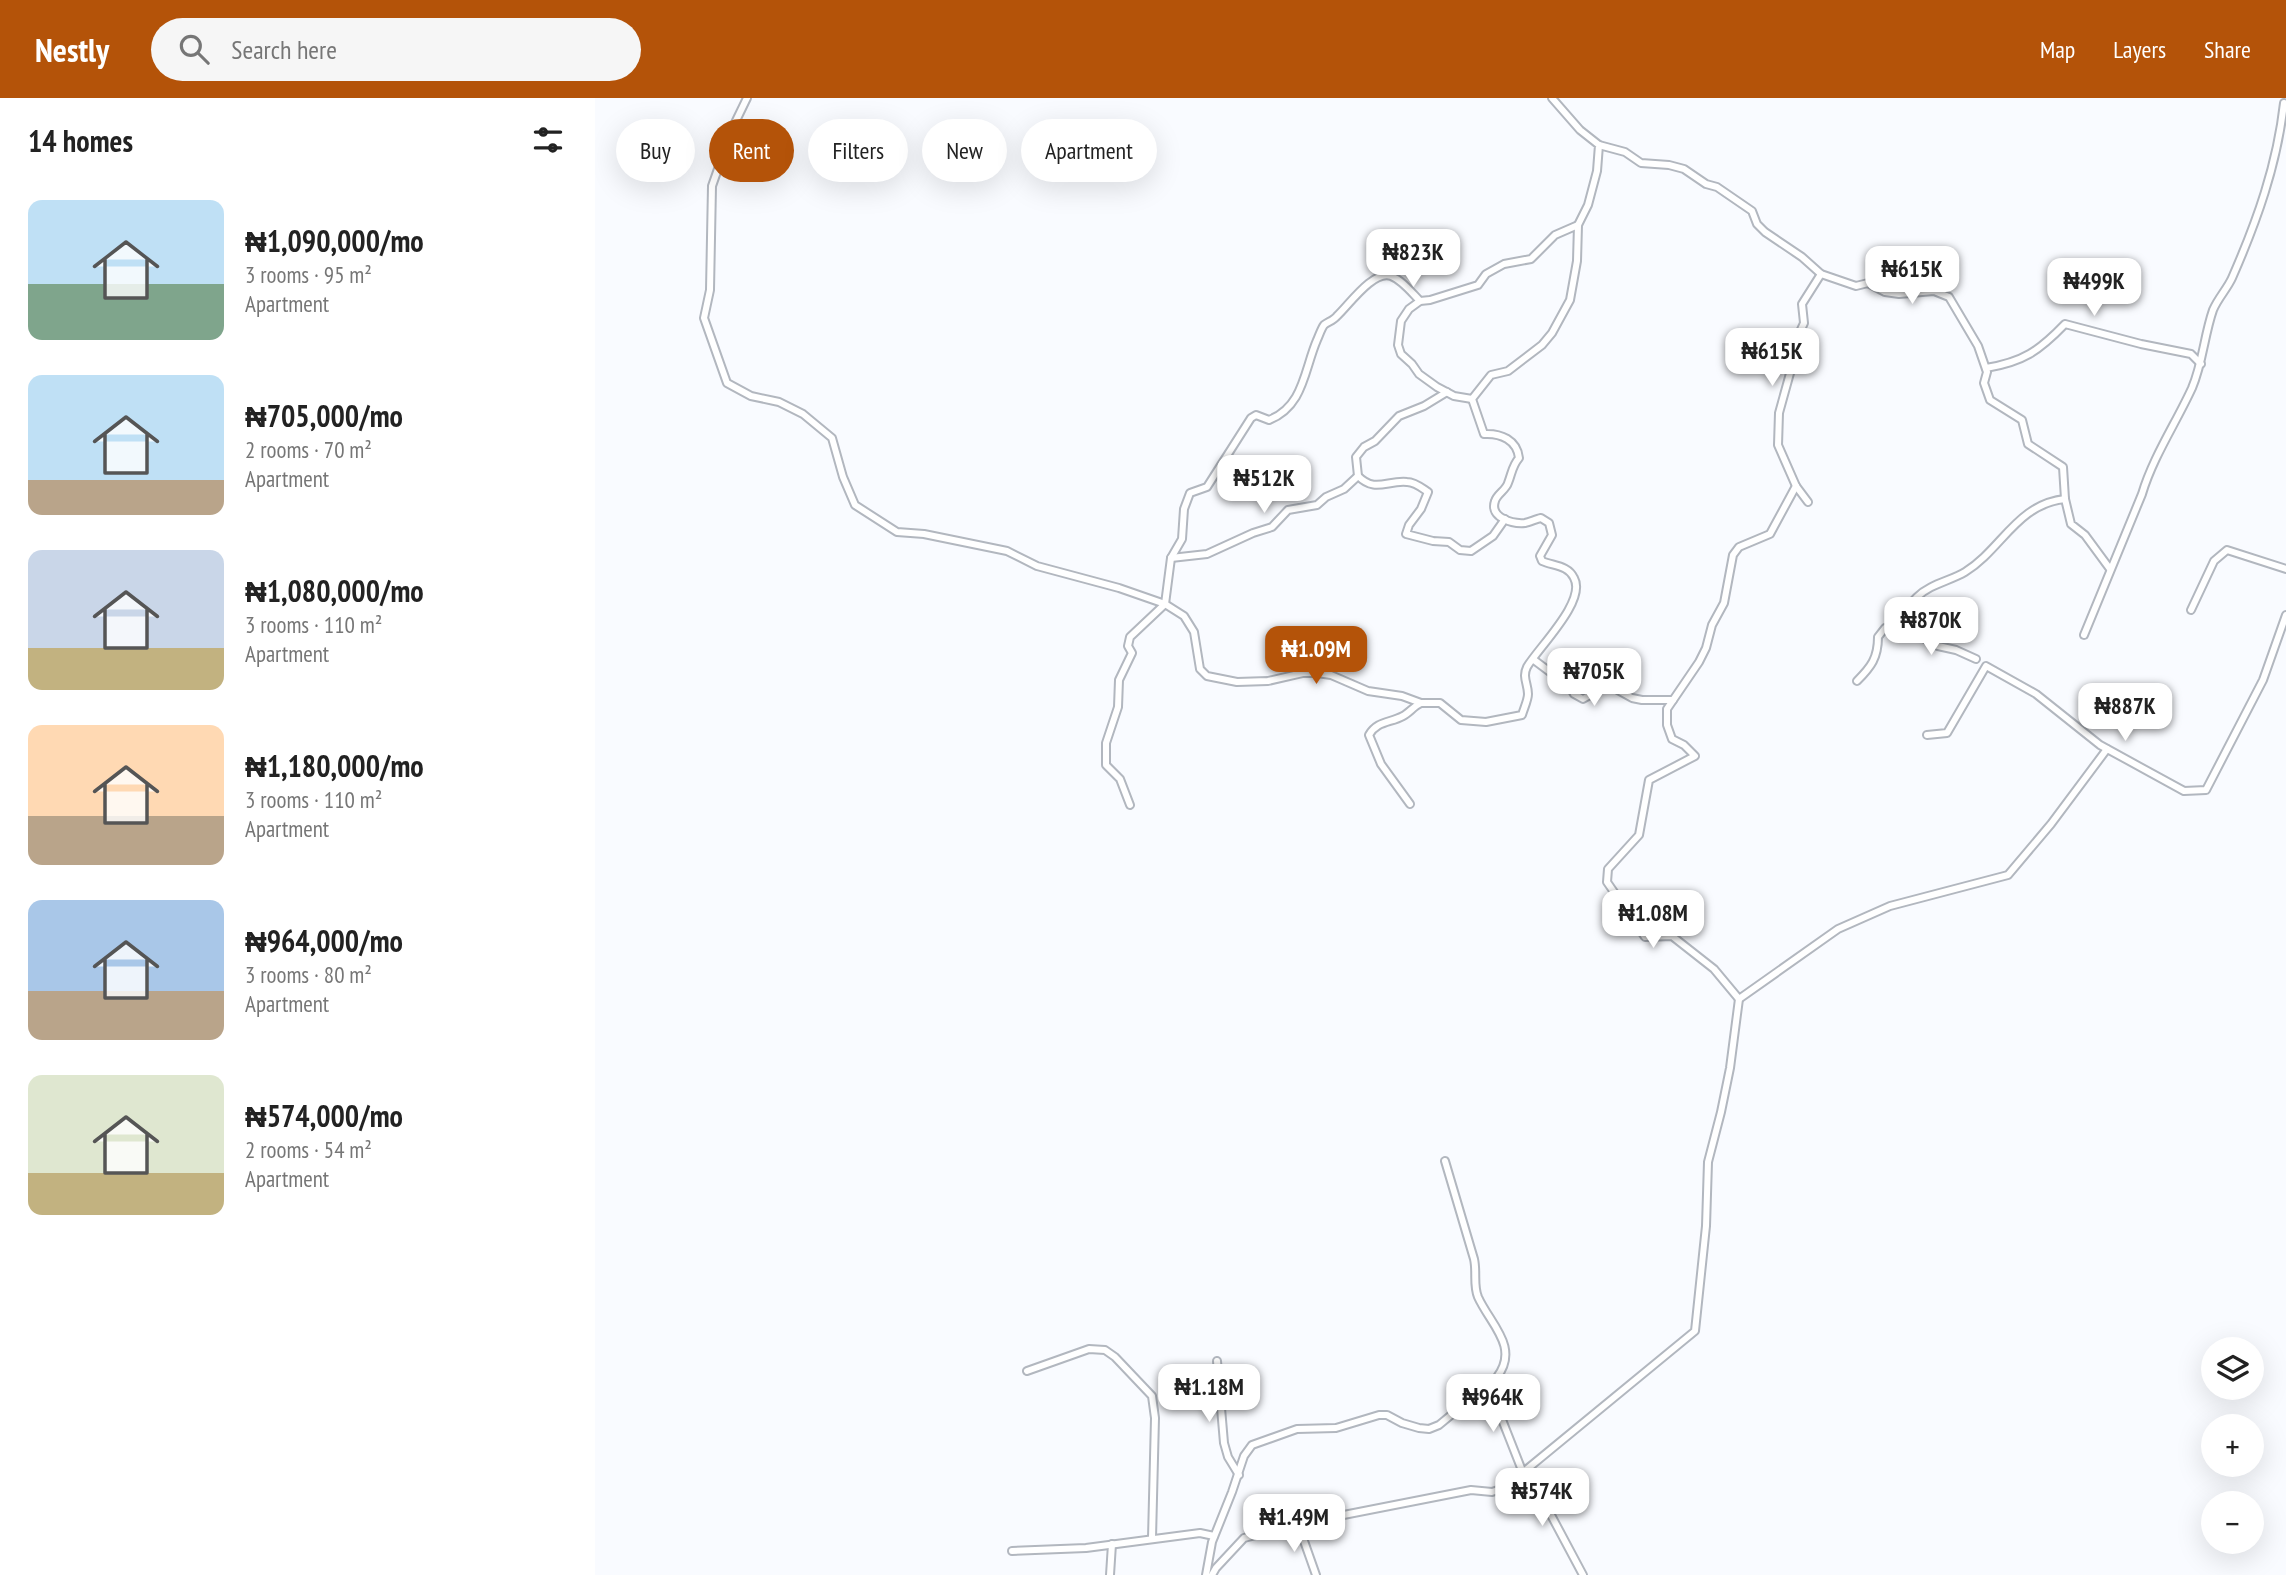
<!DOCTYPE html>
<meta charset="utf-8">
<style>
:root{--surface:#fff;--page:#f6f6f6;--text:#222;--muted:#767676;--accent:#b45309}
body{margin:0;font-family:"PT Sans Narrow",sans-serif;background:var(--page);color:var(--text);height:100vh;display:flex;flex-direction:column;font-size:26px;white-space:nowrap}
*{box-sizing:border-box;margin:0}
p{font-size:23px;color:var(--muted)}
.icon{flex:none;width:38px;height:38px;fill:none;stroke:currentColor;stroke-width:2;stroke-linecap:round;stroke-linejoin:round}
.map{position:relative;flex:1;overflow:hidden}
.panel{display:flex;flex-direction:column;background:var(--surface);width:595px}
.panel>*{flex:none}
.top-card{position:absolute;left:21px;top:21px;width:665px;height:63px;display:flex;gap:14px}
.buttons{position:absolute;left:1606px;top:1239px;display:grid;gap:14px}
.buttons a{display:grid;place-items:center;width:63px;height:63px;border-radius:50%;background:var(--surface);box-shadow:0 7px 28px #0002;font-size:35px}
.price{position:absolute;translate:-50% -60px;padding:0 16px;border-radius:14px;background:#fff;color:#222;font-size:23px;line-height:46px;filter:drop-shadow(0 2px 4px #0008)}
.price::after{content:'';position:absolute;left:50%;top:42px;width:21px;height:16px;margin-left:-10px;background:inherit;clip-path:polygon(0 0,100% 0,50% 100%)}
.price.current{background:var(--accent);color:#fff}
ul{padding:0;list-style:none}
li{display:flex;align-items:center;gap:21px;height:175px;padding:0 28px}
li span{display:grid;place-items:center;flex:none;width:196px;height:140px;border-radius:14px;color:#555}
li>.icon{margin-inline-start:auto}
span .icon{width:84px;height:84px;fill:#fffc;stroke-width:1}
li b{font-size:30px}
h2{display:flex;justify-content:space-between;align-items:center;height:84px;padding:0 28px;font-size:30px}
.tag{padding:0 24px;border-radius:32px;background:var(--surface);box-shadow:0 7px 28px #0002;font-size:24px;line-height:63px}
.tag.current{background:var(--accent);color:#fff}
header{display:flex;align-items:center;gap:42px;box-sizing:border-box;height:98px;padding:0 35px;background:var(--accent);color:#fff}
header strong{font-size:33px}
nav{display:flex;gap:38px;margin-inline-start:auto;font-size:24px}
.search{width:490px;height:63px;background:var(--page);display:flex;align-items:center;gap:18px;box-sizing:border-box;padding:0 24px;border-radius:38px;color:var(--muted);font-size:26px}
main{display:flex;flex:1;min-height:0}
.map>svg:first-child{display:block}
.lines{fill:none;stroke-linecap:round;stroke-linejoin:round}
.minor-casing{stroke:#b2b7bf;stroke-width:10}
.minor{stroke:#fff;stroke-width:6}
</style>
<header>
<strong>Nestly</strong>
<div class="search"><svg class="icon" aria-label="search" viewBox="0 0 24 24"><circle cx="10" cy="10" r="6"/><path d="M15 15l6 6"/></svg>Search here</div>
<nav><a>Map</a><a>Layers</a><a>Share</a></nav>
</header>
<main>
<section class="panel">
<h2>14 homes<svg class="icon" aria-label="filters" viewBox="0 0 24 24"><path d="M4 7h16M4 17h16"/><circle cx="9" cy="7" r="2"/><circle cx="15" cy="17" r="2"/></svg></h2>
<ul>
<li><span style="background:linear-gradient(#bfe0f5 60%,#7fa58c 0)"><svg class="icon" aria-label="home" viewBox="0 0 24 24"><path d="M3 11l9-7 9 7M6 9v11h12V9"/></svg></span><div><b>₦1,090,000/mo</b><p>3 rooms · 95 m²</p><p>Apartment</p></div></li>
<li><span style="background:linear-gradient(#bfe0f5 75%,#b9a48a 0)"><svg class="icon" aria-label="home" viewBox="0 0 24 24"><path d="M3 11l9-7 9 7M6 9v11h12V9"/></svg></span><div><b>₦705,000/mo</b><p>2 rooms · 70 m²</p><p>Apartment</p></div></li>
<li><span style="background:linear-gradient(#c9d6e8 70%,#c2b280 0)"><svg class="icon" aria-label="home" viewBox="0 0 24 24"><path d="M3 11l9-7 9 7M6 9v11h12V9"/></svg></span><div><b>₦1,080,000/mo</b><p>3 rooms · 110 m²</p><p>Apartment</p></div></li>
<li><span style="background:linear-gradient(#ffd9b3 65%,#b9a48a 0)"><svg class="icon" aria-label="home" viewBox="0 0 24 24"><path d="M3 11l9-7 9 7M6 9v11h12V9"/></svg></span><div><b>₦1,180,000/mo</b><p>3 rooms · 110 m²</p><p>Apartment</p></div></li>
<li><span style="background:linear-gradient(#a9c7e8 65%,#b9a48a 0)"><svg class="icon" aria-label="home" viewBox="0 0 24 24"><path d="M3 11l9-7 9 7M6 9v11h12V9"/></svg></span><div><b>₦964,000/mo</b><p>3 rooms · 80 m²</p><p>Apartment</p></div></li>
<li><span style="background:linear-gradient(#dfe7d0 70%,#c2b280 0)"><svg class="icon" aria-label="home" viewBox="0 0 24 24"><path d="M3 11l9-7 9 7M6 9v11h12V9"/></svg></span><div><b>₦574,000/mo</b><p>2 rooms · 54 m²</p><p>Apartment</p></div></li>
</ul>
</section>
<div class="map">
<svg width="1691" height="1477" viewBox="0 0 1691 1477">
<rect width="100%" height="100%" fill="#f9fbff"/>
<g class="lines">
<defs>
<g id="minor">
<path d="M 152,0 L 137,31 L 117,88 L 115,192 L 109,220 L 132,285 L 156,298 L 184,304 L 208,316 L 237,340 L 248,379 L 260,407 L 302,434 L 329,436 L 412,453 L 442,468 L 524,490 L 570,506 L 589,518 L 599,534 L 605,571 L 612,578 L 642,584 L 673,583 L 708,575 L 722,575 L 736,577 L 773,593 L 807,598 L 826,605 L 845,605 L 866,622 L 891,624 L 927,617 C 929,610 933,602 933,596 C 933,586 927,579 932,569 C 943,550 992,503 979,480 C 973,467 958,468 947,463 L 945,458 L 957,437 L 954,425 L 946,420 C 941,421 935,424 930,425 C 918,426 894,420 900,403 C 902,396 911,392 913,385 C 917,375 917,368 924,360 C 922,342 906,335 889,336 L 877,301 L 896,277 L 913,273 L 947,247 L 957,235 L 975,202 L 982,163 L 983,127 L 993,107 L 1002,73 L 1004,47 L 985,32 L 957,0"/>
<polyline points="1004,47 1030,54 1046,65 1074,67 1089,71 1111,86 1122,89 1157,113 1162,126 1170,134 1207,159 1226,176 1261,188 1273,185 1290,194 1304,196 1339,193 1354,199 1383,248 1392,274 1389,285 1395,302 1427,322 1433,346 1468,369 1470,401 1476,426 1490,437 1515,471"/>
<path d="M 1391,270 C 1428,264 1444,253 1470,226 L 1546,246 L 1596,256 L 1606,266"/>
<path d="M 852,294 L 829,308 L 804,318 L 780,343 L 769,349 L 761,359 L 763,378 C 780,395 792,382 812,384 C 820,384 827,390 833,394 L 826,411 L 814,427 L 811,436 L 838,443 L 854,444 L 865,452 L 876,453 L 898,438 L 910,421"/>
<polyline points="877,301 859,298 842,289 824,276 817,266 806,256 803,247 806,223 814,211 825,203 835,202 883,187 891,176 909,166 936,161 960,137 983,127"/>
<polyline points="1201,388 1175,436 1144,449 1138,457 1129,505 1117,527 1111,550 1104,564 1072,611 1072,627 1077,641 1089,647 1100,658 1054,682 1044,737 1013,771 1012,784 1050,839 1077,838 1119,871 1144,901 1243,831 1295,808 1413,777 1456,726 1512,651"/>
<polyline points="1213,404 1201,388 1183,347 1184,315 1197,268 1203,238 1209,225 1207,206 1226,176"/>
<polyline points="576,460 612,456 658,435 677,429 693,412 722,407 731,399 749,391 763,378"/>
<polyline points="1596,512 1619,463 1632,452 1691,471"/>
<polyline points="1305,527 1343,548 1361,552 1381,561"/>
<path d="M 1489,537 L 1547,396 C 1558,359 1581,325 1597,290 C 1608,264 1609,238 1618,212 C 1623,200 1632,191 1637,180 C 1662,123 1682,67 1689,5"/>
<polyline points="939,562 975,589 979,596 988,601 1007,590 1019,590 1037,600 1047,602 1078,602"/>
<path d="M 1262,583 C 1276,569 1283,560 1283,539 L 1290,530 L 1305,527 C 1310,518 1314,506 1322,499 C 1335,486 1355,483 1370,474 C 1407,451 1422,406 1470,401"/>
<polyline points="1332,637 1352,635 1391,568 1441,596 1505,647 1589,693 1611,692 1668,582 1691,517"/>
<path d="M 815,706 L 786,666 L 774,637 C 782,623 795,625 808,618 C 814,615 819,608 826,605"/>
<path d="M 535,707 L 525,681 L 511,667 L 511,645 L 523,609 L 524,582 L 537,555 L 533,548 L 535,539 L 570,506 L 576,460 L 587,441 L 589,411 L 595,395 L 612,389 L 656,320 L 661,317 L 674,322 C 709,308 709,272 722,242 C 724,238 726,231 729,227 C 733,224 739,222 742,218 C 754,207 778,172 796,178 C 807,182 817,195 825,203"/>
<polyline points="622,1263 629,1345 633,1359 644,1377"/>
<polyline points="432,1273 494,1251 510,1252 520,1259 557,1298 560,1320 557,1440"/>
<polyline points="893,1286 928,1375"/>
<polyline points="932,1372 988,1477"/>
<polyline points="703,1426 721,1477"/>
<polyline points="417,1453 491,1450 605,1435 619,1438"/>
<polyline points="515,1477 517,1446"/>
<path d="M 611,1477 L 617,1444 L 637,1394 L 649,1358 L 657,1347 L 702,1331 L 741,1330 L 784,1317 L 792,1317 L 807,1325 L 824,1330 L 834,1331 L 844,1327 L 902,1279 C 925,1249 895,1226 883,1199 C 878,1187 882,1174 879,1161 L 850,1063"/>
<polyline points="617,1477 621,1470 649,1440 703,1426 876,1392 897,1394 909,1390 1100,1233 1111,1128 1113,1064 1126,1014 1135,970 1144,901"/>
</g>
</defs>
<use href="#minor" class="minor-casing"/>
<use href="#minor" class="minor"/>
</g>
</svg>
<div class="buttons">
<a><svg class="icon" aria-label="layers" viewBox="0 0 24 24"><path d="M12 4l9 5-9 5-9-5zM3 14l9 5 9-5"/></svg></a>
<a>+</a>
<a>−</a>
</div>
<b class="price" style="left:818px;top:191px">₦823K</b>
<b class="price" style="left:1317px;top:208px">₦615K</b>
<b class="price" style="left:1499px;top:220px">₦499K</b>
<b class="price" style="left:1177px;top:290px">₦615K</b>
<b class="price" style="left:669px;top:417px">₦512K</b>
<b class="price" style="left:1336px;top:559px">₦870K</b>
<b class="price current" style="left:721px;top:588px">₦1.09M</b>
<b class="price" style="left:999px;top:610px">₦705K</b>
<b class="price" style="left:1530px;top:645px">₦887K</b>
<b class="price" style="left:1058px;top:852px">₦1.08M</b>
<b class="price" style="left:614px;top:1326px">₦1.18M</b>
<b class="price" style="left:898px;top:1336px">₦964K</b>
<b class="price" style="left:947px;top:1430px">₦574K</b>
<b class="price" style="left:699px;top:1456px">₦1.49M</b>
<div class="top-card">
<a class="tag">Buy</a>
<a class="tag current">Rent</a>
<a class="tag">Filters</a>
<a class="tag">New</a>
<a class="tag">Apartment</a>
</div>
</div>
</main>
